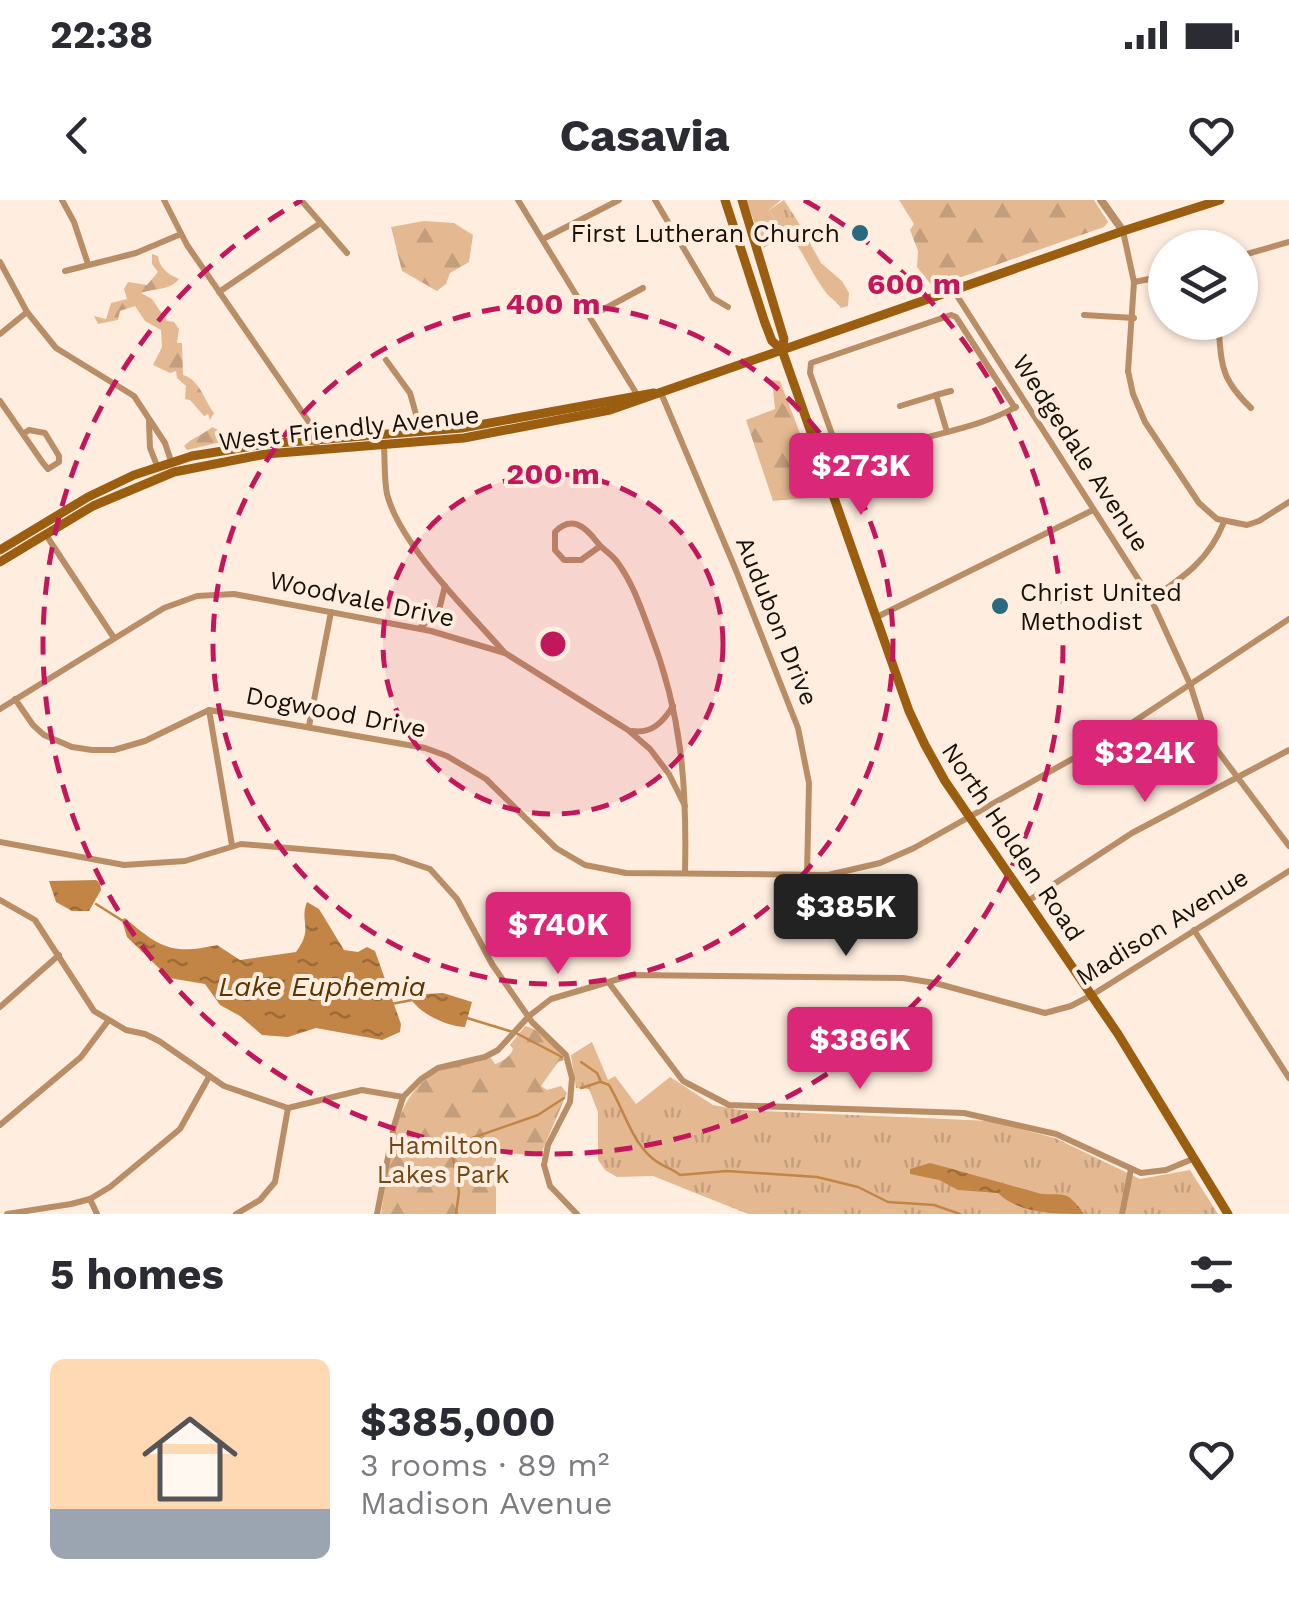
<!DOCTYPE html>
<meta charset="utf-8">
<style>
:root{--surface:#fff;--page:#f7f7f7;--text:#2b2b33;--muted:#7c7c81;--line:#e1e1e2;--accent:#db2777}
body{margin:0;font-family:"Work Sans",sans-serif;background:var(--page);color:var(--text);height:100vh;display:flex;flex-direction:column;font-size:38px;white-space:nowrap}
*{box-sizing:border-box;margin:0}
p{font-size:32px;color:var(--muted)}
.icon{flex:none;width:55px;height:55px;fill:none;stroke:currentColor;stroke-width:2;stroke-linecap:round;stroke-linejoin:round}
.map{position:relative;height:1014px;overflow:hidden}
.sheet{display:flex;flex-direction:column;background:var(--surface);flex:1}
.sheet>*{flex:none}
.buttons{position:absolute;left:1148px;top:30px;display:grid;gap:20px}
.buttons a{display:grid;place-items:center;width:110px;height:110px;border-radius:50%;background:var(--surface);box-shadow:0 2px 8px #0004;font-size:50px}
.price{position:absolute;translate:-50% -85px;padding:0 22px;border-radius:10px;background:var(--accent);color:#fff;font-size:32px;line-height:65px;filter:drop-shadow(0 2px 5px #0008)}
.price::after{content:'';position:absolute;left:50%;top:60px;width:30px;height:22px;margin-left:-15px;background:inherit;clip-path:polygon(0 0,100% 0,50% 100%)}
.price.on{background:#222;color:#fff}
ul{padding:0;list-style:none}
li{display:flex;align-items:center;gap:30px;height:250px;padding:0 50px}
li+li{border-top:2px solid var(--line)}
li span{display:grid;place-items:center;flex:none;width:280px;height:200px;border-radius:15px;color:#555}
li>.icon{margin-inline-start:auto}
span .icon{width:120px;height:120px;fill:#fffc;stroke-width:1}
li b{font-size:42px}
h2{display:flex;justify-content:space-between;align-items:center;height:120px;padding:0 50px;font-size:42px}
.status{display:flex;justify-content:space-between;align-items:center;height:70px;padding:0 50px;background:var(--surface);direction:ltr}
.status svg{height:28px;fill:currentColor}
header{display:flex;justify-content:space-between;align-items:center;height:130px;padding:0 50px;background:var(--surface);font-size:45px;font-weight:700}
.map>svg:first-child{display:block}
.grass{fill:url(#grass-tufts)}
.forest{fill:url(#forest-firs)}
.water{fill:url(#water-ripples)}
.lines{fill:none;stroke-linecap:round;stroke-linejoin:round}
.stream{stroke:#c28546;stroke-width:2.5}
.minor{stroke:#b98e66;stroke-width:6}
.tertiary{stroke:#b98e66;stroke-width:8}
.secondary{stroke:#9b5d0f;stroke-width:9}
.ring{fill:none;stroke:#c2185b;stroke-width:5;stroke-dasharray:18 12}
.poi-dot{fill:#2a6a7f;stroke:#ffeedf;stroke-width:4}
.labels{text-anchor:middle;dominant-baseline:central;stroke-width:8;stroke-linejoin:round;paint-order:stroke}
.poi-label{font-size:25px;fill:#18110a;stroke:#ffeedf;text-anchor:end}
.street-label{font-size:25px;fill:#18110a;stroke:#ffeedf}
.park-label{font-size:25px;fill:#724819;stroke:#ffeedf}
.water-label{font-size:28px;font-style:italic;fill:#5d3400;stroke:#ffeedf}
.centre{fill:#c2185b;stroke:#ffeedf;stroke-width:5}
.ring-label{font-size:30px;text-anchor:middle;font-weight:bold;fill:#c2185b;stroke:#ffeedf;stroke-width:8;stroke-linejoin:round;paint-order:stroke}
</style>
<div class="status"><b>22:38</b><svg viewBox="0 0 49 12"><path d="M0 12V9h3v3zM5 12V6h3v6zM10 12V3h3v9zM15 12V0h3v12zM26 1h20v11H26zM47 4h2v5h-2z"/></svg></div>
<header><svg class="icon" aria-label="back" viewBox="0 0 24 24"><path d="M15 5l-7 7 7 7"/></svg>Casavia<svg class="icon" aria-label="heart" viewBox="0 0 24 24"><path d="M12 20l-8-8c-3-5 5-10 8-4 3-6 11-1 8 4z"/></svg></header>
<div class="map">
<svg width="1289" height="1014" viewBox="0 0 1289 1014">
<defs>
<pattern id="grass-tufts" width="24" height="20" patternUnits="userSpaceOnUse" patternTransform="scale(2.5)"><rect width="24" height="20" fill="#e4b991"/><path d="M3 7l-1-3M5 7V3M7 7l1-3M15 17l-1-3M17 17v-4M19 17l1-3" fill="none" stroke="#c39e7c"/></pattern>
<pattern id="forest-firs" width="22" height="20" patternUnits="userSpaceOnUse" patternTransform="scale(2.5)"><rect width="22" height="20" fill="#e4b991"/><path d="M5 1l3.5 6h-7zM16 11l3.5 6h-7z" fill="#c39e7c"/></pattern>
<pattern id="water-ripples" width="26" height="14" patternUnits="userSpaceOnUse" patternTransform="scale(2.5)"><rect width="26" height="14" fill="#c28546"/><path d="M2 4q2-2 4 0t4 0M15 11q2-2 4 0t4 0" fill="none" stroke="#9d6b39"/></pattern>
</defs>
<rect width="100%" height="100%" fill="#ffeedf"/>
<g class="grass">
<polygon points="784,0 800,25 784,34 769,10"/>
<polygon points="592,842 608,880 615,876 636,904 670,877 713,905 741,910 991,921 1055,938 1140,979 1190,970 1218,1014 748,1014 653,976 617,977 605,970 598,960 598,912 589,889 576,888 571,855"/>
</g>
<g class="forest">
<polygon points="746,0 781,0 769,10 784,34 764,48"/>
<polygon points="899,0 1094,0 1108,22 1104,27 933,87 917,67 918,51 910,30 914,24"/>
<polygon points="424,21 454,23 473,35 469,62 450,73 446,84 437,91 402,71 391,27"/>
<path d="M 800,25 L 821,63 L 842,81 L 849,93 L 848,106 L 841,108 C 836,100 829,98 824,90 C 810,71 803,51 788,32 Z"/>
<path d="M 152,54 L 158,56 C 159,68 169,75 179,79 C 170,91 153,88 141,93 L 152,99 L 167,121 L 174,122 L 179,129 L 177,143 L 182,143 L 183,175 C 200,180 204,200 214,213 L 210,220 L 208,214 L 204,216 L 190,200 L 185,199 L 186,186 L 177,178 L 176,171 L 170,173 L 153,165 L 162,147 L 161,130 L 145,121 L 135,106 L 120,111 L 118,120 L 98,124 L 94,116 L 106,119 L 111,103 L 127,99 L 124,89 L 128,82 L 147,85 L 158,72 L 152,64 Z"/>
<polygon points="772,180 780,181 817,278 820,297 773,301 746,220 775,209"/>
<path d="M 212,227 L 224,233 L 226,241 L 187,250 L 184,246 C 193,237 203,235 212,227 Z"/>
<path d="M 525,826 C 539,829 558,846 564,860 L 558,862 L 541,886 L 547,890 L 561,886 L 567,893 L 540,956 L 496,952 L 496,1014 L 381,1014 C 390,966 389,897 437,872 C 454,863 474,865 491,858 L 495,864 C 503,861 509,858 513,849 L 510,845 Z"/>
</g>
<g class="water">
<polygon points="96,680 100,683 101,690 89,711 72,711 56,702 49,681"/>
<path d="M 307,702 L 319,709 L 344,750 L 358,752 L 367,747 L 375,751 L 401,824 L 400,832 L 382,840 L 316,828 L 288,837 L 262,835 L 240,816 L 220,805 L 205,784 L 169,778 L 127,737 L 122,720 L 125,718 C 160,748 172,755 217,745 L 240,760 L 296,752 C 314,728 299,722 307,702 Z"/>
<path d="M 443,793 L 472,802 L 465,827 C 448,827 415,812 409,795 Z"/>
<path d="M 930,963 C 967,973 1002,983 1038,993 C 1047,996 1061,992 1069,997 C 1074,1001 1081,1009 1084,1014 C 1056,1014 1019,1014 998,993 L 958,990 L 939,980 L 910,974 L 910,969 Z"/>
</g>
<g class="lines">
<g class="stream">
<polyline points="96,704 123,721"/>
<polyline points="391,804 412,800"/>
<polyline points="467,818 516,833 562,857"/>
<path d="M 581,862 L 597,873 L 601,882 L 609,885 C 623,908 631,940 652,958 C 661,966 671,968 680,975 L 727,971 L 817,977 L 858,987 L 888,1002 L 934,1005 L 960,1014"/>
<polyline points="581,888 600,882"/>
<polyline points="456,1014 459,992 453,958 456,950 472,938 538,915 564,898"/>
</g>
<g class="minor">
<polyline points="62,0 74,22 88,64"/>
<polyline points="164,0 187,45 311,225 318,250"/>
<polyline points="301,0 347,53"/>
<polyline points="518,0 638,196"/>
<polyline points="655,0 713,98 728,107"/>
<polyline points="1123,31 1134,82 1128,171 1133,194 1145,222 1199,303 1217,319 1247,325 1259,321 1289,302"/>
<polyline points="543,39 619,0"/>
<polyline points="1240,56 1289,42"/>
<polyline points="0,62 27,112 56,148 134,196 165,243 172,264"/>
<polyline points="65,71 136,53 181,34"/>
<polyline points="1134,82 1165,76"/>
<polyline points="954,91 1151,399 1190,484 1203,525 1217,550 1289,646"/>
<polyline points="219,92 319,24"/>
<polyline points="1084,115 1134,118"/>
<polyline points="591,116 643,88"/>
<path d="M 1218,122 C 1222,165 1219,177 1251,208"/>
<polyline points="0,134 27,112"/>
<polyline points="386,160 410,193 421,232"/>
<polyline points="661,193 735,368 798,528 809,583 807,675"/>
<polyline points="936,195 951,191"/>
<polyline points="0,201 43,263 48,269 59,262 59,256 45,233 29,230 23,234"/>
<polyline points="900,206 936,195 947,232"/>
<polyline points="149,222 150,248 158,268"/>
<path d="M 384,246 C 385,261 384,279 387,294 C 400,345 469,412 504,452"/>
<polyline points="843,265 810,173 811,163 951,115 956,117 1015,208"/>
<path d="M 824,269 C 853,263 878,251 906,243 C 943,232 982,226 1016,207"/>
<polyline points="46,335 114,438"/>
<path d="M 599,347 L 581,360 L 564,360 L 555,350 L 555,332 C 571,315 585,326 597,342 C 603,350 612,354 618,363 C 633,384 641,408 650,432 C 682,515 687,585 685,673"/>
<path d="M 1151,399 C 1184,377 1209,360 1224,322"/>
<polyline points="877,417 1093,310"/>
<polyline points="420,428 439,410 445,386"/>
<polyline points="15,499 33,525 44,535 72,547 92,550 114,550 145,541 209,510 425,548 447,556 486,579 556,648 585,665 626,673 828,675 880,663 914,648 1106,540 1289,419"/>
<polyline points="0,509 164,408 197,396 234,394 431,431 505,453 628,530 650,549 669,574 685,606"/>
<polyline points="209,510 232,645"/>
<polyline points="309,526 331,412"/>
<path d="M 632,531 C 652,534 663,522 673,506"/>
<polyline points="0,642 124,665 185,661 241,644 394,657 430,669 457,699 492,764 532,822 566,855 572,878 570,902 548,945 544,965 550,986 577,1014"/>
<polyline points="0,700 35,720 94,811 126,830 145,834 159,841 224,886 288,908 362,890 403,897"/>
<polyline points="1028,701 1132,633 1289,550"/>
<polyline points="1194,730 1289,878"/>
<polyline points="609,783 683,881 729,905 964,913 1056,934 1141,973 1166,970 1195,958"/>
<polyline points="0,807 59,755"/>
<polyline points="0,925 81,857 108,821"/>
<polyline points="90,999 97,1014"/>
<polyline points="7,1014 71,1004 90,999 110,987 180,929 209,877"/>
<polyline points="236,1014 260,1000 275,982 288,908"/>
<polyline points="377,1014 394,926 403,897 421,879 438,868 485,857 498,850 529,816 551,799 632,775 903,778 935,783 1045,813 1071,806 1092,795 1289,671"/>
<polyline points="1122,1014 1131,969"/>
</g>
<polyline class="tertiary" points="1101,0 1123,31"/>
<g class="secondary">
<polyline points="725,0 765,123 772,141 782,150"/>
<polyline points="742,0 784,139 782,150 909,511 925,545 945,581 1118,834 1228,1014"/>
<polyline points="0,350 88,297 134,275 192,256 265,244 462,228 654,193"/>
<polyline points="0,362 93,306 174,272 266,254 464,238 610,210 1123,31 1220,0"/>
</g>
</g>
<circle cx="553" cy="444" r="170" fill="#c2185b" fill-opacity=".12"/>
<g class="ring">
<circle cx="553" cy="444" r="170"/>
<circle cx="553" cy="444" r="340"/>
<path d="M804 0A510 510 0 1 1 302 0"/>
</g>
<g class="poi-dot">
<circle cx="860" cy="33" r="10"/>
<circle cx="1000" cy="406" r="10"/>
</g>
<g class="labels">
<g class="poi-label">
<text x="840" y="33">First Lutheran Church</text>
<text x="1020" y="392" text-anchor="start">Christ United<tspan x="1020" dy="29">Methodist</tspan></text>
</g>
<g class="street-label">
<text transform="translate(349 228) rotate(-6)">West Friendly Avenue</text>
<text transform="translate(1081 253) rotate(57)">Wedgedale Avenue</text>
<text transform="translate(362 399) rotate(12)">Woodvale Drive</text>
<text transform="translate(777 421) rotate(68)">Audubon Drive</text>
<text transform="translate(336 512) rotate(11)">Dogwood Drive</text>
<text transform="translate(1013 642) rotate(56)">North Holden Road</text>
<text transform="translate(1162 727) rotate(-32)">Madison Avenue</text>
</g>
<g class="park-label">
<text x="443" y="945">Hamilton<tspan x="443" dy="29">Lakes Park</tspan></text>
</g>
<g class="water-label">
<text x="322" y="786">Lake Euphemia</text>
</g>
</g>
<circle cx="553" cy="444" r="15" class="centre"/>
<g class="ring-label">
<text x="914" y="94">600 m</text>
<text x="553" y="114">400 m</text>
<text x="553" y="284">200 m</text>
</g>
</svg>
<div class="buttons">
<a><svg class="icon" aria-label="layers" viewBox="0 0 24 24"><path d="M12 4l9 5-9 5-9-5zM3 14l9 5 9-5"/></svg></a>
</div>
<b class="price" style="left:861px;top:318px">$273K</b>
<b class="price" style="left:1145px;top:605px">$324K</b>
<b class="price on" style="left:846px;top:759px">$385K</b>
<b class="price" style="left:558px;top:777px">$740K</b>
<b class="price" style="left:860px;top:892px">$386K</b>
</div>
<section class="sheet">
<h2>5 homes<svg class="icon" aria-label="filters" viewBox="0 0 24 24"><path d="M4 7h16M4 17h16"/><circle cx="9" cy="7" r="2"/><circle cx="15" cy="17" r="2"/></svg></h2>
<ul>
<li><span style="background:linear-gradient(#ffd9b3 75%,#9aa5b1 0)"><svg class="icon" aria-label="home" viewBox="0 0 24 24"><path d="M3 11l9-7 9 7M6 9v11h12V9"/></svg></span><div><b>$385,000</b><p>3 rooms · 89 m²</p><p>Madison Avenue</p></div><svg class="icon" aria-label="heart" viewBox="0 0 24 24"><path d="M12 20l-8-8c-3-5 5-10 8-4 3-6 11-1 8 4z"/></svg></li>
</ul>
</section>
